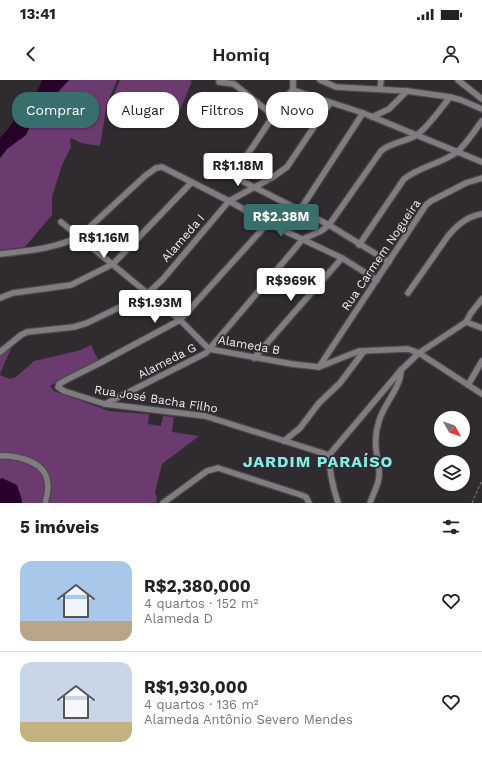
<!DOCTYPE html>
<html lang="pt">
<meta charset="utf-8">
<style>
:root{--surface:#fff;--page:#f2f2f2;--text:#222;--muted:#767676;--line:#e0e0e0;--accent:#386f6c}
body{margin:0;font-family:"Work Sans",sans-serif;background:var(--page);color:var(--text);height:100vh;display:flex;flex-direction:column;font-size:15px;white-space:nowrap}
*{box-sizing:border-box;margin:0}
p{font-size:13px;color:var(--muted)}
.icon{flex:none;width:22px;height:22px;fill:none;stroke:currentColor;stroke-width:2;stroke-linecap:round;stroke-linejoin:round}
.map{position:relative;height:423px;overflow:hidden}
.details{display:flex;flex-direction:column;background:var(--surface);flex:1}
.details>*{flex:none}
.banner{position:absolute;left:12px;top:12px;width:458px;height:36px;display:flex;gap:8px}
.needle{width:26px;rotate:130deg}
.fabs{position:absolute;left:434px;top:331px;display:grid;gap:8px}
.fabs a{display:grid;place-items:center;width:36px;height:36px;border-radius:50%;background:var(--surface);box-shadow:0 1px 3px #0004;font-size:20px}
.price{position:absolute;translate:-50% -34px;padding:0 9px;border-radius:4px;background:#fff;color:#222;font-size:13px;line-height:26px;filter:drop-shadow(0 1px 2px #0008)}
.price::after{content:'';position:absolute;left:50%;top:24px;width:12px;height:9px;margin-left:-6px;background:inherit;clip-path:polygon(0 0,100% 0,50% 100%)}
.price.active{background:var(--accent);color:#fff}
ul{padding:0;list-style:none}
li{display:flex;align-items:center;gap:12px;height:100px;padding:0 20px}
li+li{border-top:1px solid var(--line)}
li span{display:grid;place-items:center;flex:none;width:112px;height:80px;border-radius:12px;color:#555}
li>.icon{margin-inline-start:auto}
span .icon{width:48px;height:48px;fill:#fffc;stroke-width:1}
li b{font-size:17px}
h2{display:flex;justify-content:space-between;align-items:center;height:48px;padding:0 20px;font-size:17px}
.pill{padding:0 14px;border-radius:16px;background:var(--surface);box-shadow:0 1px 3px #0004;font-size:14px;line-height:36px}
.pill.active{background:var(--accent);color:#fff}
.status{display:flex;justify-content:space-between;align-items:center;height:28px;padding:0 20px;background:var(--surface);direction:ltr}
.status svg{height:11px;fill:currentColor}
header{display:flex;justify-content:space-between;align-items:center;height:52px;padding:0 20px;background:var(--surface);font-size:18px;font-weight:600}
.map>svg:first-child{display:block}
.green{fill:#6b3a6f}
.water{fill:#27012a}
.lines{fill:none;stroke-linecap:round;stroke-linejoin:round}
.minor-casing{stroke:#4b474b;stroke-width:8}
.path{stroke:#868386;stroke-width:1;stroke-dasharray:3 2;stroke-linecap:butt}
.minor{stroke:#807c80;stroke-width:5.5}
.labels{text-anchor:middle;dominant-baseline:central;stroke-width:3.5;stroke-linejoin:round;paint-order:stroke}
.street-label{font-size:12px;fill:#eeecee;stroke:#2f2b2f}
.district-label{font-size:16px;font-weight:bold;letter-spacing:1px;fill:#83eee7;stroke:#2f2b2f}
</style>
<div class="status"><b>13:41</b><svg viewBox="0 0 49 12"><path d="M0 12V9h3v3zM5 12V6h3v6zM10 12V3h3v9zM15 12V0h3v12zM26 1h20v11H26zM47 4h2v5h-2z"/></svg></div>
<header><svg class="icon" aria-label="back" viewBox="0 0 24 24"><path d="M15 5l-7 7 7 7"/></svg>Homiq<svg class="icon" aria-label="person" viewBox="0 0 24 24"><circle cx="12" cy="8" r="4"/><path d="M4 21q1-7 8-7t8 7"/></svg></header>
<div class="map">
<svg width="482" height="423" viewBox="0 0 482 423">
<rect width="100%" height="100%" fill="#2f2b2f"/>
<g class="green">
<polygon points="69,0 117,0 107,24 100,66 81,63 71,58 70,62 71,67 62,85 52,117 52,135 25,167 0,170 0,78 7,69 26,55 31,43 36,42 49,18 57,13"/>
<polygon points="120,0 189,0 192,1 175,42 112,19"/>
<polygon points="13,264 0,294 0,274"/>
<polygon points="91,265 99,282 55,303 50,306 54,311 109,331 149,334 148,344 161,346 163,336 174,337 172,352 199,356 162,384 155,412 157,418 156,423 46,423 48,409 42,386 0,375 0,295 10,299 16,297 34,281 81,270"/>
<polygon points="0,377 9,377 36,384 46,399 46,412 44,423 22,423 21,417 2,398 0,399"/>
</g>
<g class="water">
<polygon points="42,0 69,0 57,13 49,18 36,42 31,43 26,55 7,69 0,78 0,58 8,49 21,30 28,23 31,17 37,12"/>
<polygon points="2,398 17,405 21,417 22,423 0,423 0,399"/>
</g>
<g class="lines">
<defs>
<g id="minor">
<polyline points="320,0 336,7 407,11 450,17 461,20 482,29"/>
<polyline points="458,0 482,19"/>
<polyline points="219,2 234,4 274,36"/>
<polyline points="380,9 381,0"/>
<polyline points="293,10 287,15 254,65 239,86 237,91 237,96 244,102 329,145 389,182"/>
<polyline points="293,10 363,33 482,82"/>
<polyline points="293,10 293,0"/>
<polyline points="372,37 389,29 407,11"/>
<polyline points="300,130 363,33"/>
<polyline points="61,142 180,240 209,269 292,284 319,287 359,271 408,269 419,273 482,314"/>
<polyline points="268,143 180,240 98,284 66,300 59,304 58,307 64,311 105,324 205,336 329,375"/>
<path d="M 359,165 L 404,99 C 419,87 439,84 454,74 C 464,68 474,51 482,41"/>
<path d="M 0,174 C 27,171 55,169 80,156 L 145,96 L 156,88 L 162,87 L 229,121 L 268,143 L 342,178 L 377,200"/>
<path d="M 408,213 L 448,156 C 457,145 467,136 482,134"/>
<polyline points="0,218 13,213 71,205 113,184 191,103"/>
<polyline points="466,242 482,248"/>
<polyline points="0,272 21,255 27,252 74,247 87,243 147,214 163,199 229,121 273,97 287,87 330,23"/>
<polyline points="254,278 342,178"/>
<polyline points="319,287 426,125 431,121 466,103 482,98"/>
<polyline points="468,305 482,281"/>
<path d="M 105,324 L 206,273 L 303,159 L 321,151 L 329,145 L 381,71 C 390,63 404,62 415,56 C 426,50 442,27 450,17"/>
<polyline points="284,361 300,348 319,323 340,303 364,271"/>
<path d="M 0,376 C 9,375 16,377 24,379 C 47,386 52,401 45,423"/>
<polyline points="163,423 207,391 218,388 301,415 306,417 309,423"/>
<path d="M 338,423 C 333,407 329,392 329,375 L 401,290 L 419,273 L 466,242 L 471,233 L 482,219"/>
<path d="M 370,423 C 373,414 378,406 379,397 C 380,387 377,378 376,369 C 375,360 376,350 379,341 C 384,323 401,308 401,290"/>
</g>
</defs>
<use href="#minor" class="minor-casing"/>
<polyline class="path" points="472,423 482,400"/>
<use href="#minor" class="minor"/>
</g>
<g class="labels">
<g class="street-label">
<text transform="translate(183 158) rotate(-49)">Alameda I</text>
<text transform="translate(381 175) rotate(-56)">Rua Carmem Nogueira</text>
<text transform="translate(249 265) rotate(10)">Alameda B</text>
<text transform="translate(167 281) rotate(-27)">Alameda G</text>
<text transform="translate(156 319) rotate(9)">Rua José Bacha Filho</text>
</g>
<g class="district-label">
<text x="318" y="381">JARDIM PARAÍSO</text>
</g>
</g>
</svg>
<div class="fabs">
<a><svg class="needle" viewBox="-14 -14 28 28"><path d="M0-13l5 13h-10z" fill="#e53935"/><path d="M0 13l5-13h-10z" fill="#767676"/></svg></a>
<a><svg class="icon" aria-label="layers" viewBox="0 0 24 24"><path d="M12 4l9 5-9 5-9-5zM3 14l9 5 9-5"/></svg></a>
</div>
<b class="price" style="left:238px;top:107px">R$1.18M</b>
<b class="price active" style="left:281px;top:158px">R$2.38M</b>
<b class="price" style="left:104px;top:179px">R$1.16M</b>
<b class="price" style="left:291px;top:222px">R$969K</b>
<b class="price" style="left:155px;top:244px">R$1.93M</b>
<div class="banner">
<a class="pill active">Comprar</a>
<a class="pill">Alugar</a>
<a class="pill">Filtros</a>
<a class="pill">Novo</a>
</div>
</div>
<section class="details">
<h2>5 imóveis<svg class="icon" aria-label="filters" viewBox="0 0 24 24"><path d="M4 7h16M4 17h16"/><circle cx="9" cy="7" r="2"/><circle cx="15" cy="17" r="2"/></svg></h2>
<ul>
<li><span style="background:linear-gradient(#a9c7e8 75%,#b9a48a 0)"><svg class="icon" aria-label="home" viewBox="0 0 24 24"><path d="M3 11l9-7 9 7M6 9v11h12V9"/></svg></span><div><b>R$2,380,000</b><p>4 quartos · 152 m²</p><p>Alameda D</p></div><svg class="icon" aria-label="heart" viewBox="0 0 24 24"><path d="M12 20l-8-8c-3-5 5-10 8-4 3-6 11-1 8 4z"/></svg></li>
<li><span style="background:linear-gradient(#c9d6e8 75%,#c2b280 0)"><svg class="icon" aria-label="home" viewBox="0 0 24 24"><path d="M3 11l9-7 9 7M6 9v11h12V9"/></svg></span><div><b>R$1,930,000</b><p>4 quartos · 136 m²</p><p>Alameda Antônio Severo Mendes</p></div><svg class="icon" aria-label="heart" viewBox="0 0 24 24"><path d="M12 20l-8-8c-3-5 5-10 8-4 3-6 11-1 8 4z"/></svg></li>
</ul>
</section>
